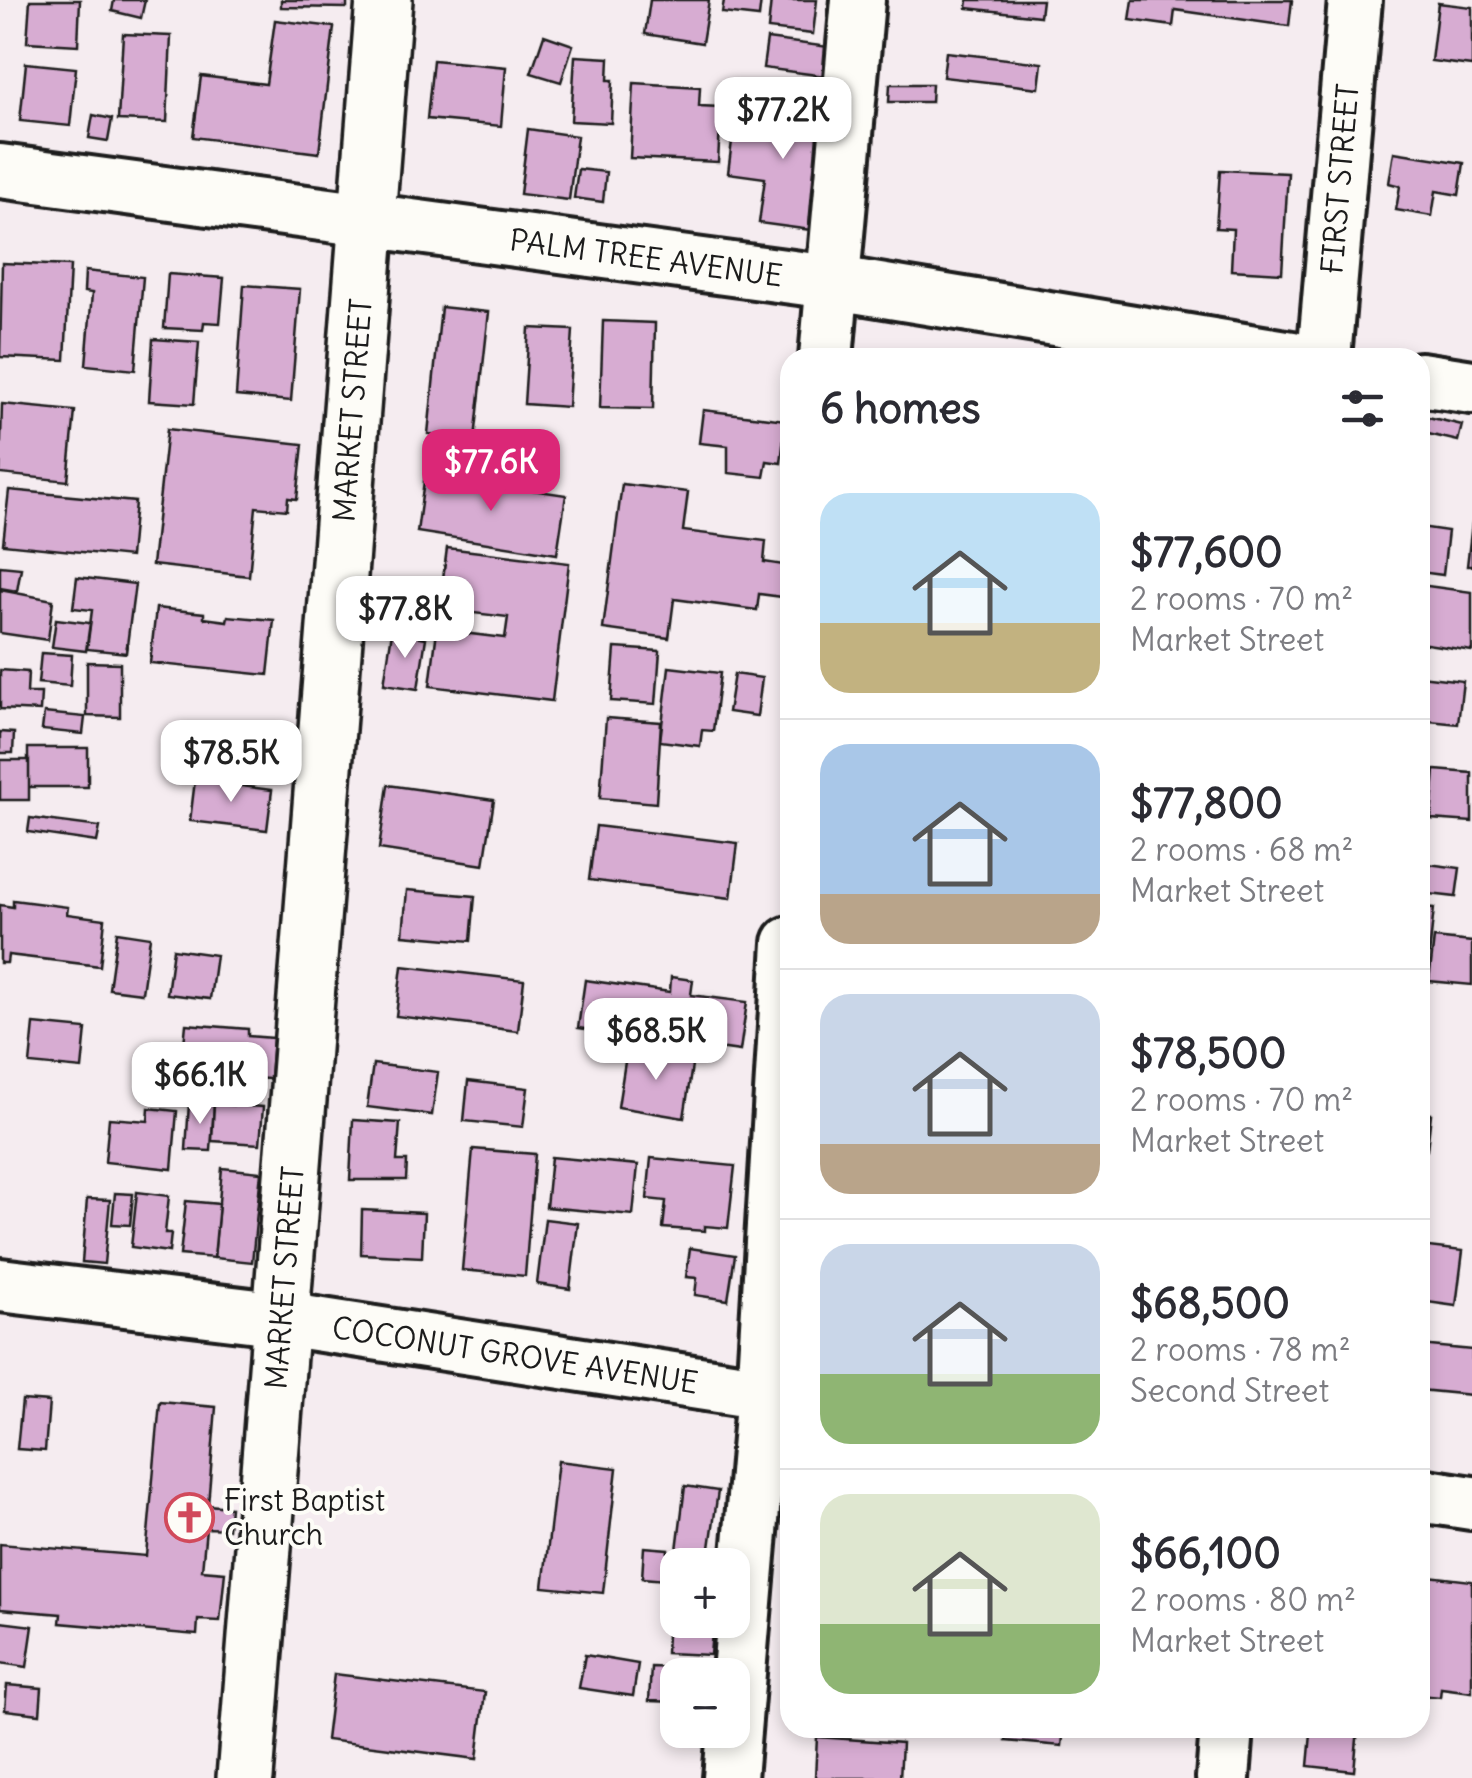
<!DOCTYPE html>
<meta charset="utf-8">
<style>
:root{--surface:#fff;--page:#f2f2f3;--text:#2b2b33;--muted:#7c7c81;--line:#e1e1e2;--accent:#db2777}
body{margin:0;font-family:Delius,sans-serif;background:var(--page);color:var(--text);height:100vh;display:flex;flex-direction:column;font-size:38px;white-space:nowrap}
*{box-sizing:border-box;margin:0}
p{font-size:32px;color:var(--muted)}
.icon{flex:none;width:55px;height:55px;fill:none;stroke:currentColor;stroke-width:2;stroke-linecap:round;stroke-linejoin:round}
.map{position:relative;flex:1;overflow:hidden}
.sheet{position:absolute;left:780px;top:348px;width:650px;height:1390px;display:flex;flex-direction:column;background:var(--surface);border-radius:30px;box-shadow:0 5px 15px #0003}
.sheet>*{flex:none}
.buttons{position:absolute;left:660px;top:1548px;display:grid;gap:20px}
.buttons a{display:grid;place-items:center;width:90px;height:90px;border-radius:20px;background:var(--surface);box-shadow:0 5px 15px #0003;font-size:50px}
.price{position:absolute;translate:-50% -85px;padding:0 22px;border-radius:20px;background:#fff;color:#222;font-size:32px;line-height:65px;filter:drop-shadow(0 2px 5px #0008)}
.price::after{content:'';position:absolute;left:50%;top:60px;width:30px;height:22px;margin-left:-15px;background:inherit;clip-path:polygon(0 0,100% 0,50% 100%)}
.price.active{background:var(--accent);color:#fff}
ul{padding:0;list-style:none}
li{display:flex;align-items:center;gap:30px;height:250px;padding:0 40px}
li+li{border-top:2px solid var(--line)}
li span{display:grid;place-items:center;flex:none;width:280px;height:200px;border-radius:30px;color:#555}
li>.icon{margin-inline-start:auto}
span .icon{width:120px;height:120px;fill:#fffc;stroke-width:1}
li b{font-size:42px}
h2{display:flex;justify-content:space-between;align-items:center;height:120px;padding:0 40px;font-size:42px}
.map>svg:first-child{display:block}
.building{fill:#d7acd2;stroke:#1c1c1c;stroke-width:2.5}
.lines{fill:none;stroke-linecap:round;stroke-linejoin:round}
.minor-casing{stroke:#1c1c1c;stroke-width:60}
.major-casing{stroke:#1c1c1c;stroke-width:62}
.minor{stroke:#fdfcf7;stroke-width:52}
.major{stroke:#fdfcf7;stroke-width:55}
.labels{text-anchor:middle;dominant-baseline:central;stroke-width:8;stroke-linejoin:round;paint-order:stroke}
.street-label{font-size:30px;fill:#1c1c1c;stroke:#fdfcf7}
.poi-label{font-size:30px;fill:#1c1c1c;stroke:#fdfcf7;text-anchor:start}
</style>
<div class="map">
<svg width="1472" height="1778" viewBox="0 0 1472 1778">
<rect width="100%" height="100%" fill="#f5ecf0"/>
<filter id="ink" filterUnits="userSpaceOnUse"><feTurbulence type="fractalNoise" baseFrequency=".01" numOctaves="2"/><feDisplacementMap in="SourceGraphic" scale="20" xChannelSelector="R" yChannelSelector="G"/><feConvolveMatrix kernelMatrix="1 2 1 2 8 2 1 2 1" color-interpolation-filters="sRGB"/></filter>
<g filter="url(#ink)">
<g class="building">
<polygon points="30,0 80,0 78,45 27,42"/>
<polygon points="114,0 145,0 141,18 112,11"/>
<polygon points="281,0 347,0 347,8 281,7"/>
<polygon points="650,0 709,0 702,43 645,34"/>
<polygon points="724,0 761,0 759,17 722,13"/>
<polygon points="771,0 817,0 813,34 768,29"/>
<polygon points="968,0 1042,0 1040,16 967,8"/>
<polygon points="1133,0 1292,0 1289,26 1175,10 1173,26 1130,20"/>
<polygon points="1438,3 1472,7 1472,66 1431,61"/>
<polygon points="275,20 334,27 319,153 193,137 201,76 266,84"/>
<polygon points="123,34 171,36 167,122 118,120"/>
<polygon points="544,35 573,45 561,82 531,73"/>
<polygon points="767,39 829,47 825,76 763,68"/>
<polygon points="946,52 1042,63 1039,88 943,77"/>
<polygon points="575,56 609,58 608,80 613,80 611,123 571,121"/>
<polygon points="433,60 506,67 501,126 427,119"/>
<polygon points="26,63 76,68 70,126 20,121"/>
<polygon points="634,83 700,87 699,106 721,107 718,162 630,158"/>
<polygon points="890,84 932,84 931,102 889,102"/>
<polygon points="775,105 828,111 811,230 759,223 765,178 728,173 735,117 773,123"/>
<polygon points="93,115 112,119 108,141 89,138"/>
<polygon points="528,129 577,136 569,200 520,194"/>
<polygon points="1394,152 1464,163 1459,195 1436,191 1432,216 1396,210 1400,186 1389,183"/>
<polygon points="578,169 606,172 603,202 574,198"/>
<polygon points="1220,170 1288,173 1282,273 1231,270 1233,229 1216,228"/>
<polygon points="2,263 70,266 65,360 0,357"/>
<polygon points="85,271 143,277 135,370 86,365 92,293 84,292"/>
<polygon points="168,274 224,278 220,323 204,322 203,330 164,328"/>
<polygon points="244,285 300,289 291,401 236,396"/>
<polygon points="441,307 489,312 475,439 428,434"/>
<polygon points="603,321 655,323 653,409 600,408"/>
<polygon points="529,328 573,330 568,407 524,404"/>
<polygon points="153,339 199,342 194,404 149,401"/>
<polygon points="900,353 934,355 934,358 899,358"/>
<polygon points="2,404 75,411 68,481 0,474"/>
<polygon points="703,410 786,420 781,463 767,461 764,477 728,473 728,446 699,443"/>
<polygon points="1428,417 1462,425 1458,441 1424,433"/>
<polygon points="167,429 303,444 297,499 288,498 287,510 256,507 249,576 152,565"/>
<polygon points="425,474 566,495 557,554 417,532"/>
<polygon points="622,484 688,492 683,531 766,541 764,562 790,566 790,598 759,594 757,610 674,599 669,638 603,629"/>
<polygon points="9,490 135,502 130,557 3,544"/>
<polygon points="1472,523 1472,566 1467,566"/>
<polygon points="1420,527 1448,531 1443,575 1420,572"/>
<polygon points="447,548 569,563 552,701 430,686 437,630 505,638 508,617 439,609"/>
<polygon points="0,566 21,568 17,591 0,588"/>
<polygon points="77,577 135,584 126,653 87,649 92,610 73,608"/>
<polygon points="1420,585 1472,592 1472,651 1420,643"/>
<polygon points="0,590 53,600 48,640 0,633"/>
<polygon points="156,608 204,613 204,618 227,621 228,616 274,620 268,675 150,663"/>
<polygon points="56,619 90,623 86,651 52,647"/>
<polygon points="392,632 426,638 418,689 384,684"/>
<polygon points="615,648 660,651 656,704 611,701"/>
<polygon points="41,653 72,655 70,686 38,683"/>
<polygon points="87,662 120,663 120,717 87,716"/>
<polygon points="669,667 720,673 713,731 702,730 700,746 660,741"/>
<polygon points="0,670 28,672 27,693 41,693 40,711 0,709"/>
<polygon points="734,674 762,678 757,716 728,712"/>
<polygon points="1420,676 1463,681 1458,724 1420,720"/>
<polygon points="44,713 85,717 83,734 42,730"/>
<polygon points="606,718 661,722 656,803 600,798"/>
<polygon points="0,732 14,733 13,753 0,753"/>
<rect x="28" y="748" width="60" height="39"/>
<polygon points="1420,756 1425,756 1421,800 1420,800"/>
<rect x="0" y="760" width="29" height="40"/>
<polygon points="1435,770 1472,773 1472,822 1431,819"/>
<polygon points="195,780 272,790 267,830 190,821"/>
<polygon points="388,785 494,800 484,865 379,849"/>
<polygon points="30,818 100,827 97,842 28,832"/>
<polygon points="596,826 738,843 731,898 589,880"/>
<polygon points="1420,863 1460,868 1456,897 1420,893"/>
<polygon points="407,890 475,896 471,941 403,935"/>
<polygon points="13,900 68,907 67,914 105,919 100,966 8,955 7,963 0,963 0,905 13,907"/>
<polygon points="1420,907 1434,908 1428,965 1420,964"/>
<polygon points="117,932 150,937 142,993 109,989"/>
<polygon points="1434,938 1472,942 1472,985 1429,981"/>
<polygon points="173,949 216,955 210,999 167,994"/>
<polygon points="402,966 524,980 518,1031 396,1016"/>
<polygon points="671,977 693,980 691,995 747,1002 740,1051 578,1028 585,980 670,992"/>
<polygon points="34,1024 86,1029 82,1069 30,1064"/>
<polygon points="186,1024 248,1029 248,1036 273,1038 270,1079 181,1075"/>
<polygon points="627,1049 693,1059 684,1118 618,1107"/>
<polygon points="373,1064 438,1072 432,1115 367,1107"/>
<polygon points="468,1081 528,1088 523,1127 464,1121"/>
<polygon points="189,1103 214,1104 211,1151 186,1150"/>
<polygon points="214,1104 263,1107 260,1144 212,1141"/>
<polygon points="149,1108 177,1111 172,1169 105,1162 109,1118 148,1121"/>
<polygon points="1420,1113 1431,1114 1427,1150 1420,1149"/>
<polygon points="353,1120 400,1123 397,1161 407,1161 406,1180 350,1180"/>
<polygon points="473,1149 535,1154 525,1276 462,1270"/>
<polygon points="551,1157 638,1165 633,1215 546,1207"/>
<polygon points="651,1158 735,1166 728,1228 705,1226 705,1231 663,1228 666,1201 647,1199"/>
<polygon points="222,1168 261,1172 252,1262 214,1258"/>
<polygon points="137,1192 169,1196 165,1233 171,1233 169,1252 131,1247"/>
<polygon points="115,1193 133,1194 130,1225 112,1224"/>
<polygon points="87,1199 110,1200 104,1264 82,1262"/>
<polygon points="186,1201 219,1204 214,1258 180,1255"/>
<polygon points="362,1210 424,1213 422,1257 361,1254"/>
<polygon points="545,1219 578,1223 570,1289 537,1284"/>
<polygon points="1420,1246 1463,1251 1456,1306 1420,1301"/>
<polygon points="690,1248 735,1255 728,1300 695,1295 697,1278 686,1277"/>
<polygon points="1420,1345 1472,1350 1472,1395 1420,1390"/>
<polygon points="22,1400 49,1402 45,1451 17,1449"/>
<polygon points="160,1402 216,1407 208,1505 230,1507 228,1529 206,1528 202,1570 225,1572 220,1621 198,1620 197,1635 60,1623 61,1614 0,1609 0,1544 146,1556"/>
<polygon points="558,1461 617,1468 603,1593 543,1587"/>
<polygon points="685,1486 718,1491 709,1555 677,1550"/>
<polygon points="644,1547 668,1549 666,1580 642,1578"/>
<polygon points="1420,1575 1472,1581 1472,1692 1441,1688 1440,1697 1420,1695"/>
<polygon points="668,1616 713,1620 710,1655 666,1653"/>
<polygon points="0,1622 33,1626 27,1667 0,1663"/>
<polygon points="585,1655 638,1664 633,1696 579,1688"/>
<polygon points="651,1667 719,1670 719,1675 678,1675 678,1702 649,1701"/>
<polygon points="334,1674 485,1692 477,1759 326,1740"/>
<polygon points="7,1685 42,1688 40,1714 5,1710"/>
<polygon points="1007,1728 1064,1728 1062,1746 1006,1741"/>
<polygon points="1277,1728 1358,1728 1354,1771 1308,1766 1311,1734"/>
<polygon points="817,1737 902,1743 900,1778 815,1778"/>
</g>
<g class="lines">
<defs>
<g id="minor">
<path id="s1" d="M 0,171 L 830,282 L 1292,358"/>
<polyline points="826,358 858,0"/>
<path id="s2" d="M 1324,358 L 1355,0"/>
<polyline points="1420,379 1472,387"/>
<path id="s3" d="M 0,1285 L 283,1319 L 790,1397"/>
<polyline points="1420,1495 1472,1503"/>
<polyline points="730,1778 763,1392 790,943"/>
<polyline points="1223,1778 1227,1728"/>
</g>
<g id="major">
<path id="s4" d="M 245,1778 L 384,0"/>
</g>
</defs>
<use href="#minor" class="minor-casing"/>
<use href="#major" class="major-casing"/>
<use href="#minor" class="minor"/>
<use href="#major" class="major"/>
</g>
</g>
<defs>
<symbol id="church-ring" viewBox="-11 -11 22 22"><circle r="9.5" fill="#fdfcf7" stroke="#d1495b" stroke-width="1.5"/><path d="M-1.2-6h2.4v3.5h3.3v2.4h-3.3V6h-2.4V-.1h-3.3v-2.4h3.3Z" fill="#d1495b"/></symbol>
</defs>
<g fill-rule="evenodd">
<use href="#church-ring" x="162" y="1490" width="55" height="55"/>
</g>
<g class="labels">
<g class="street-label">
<text stroke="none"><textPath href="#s2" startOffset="180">FIRST STREET</textPath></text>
<text stroke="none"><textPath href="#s1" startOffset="652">PALM TREE AVENUE</textPath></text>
<text stroke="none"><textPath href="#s4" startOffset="1372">MARKET STREET</textPath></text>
<text stroke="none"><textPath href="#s4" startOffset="502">MARKET STREET</textPath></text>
<text stroke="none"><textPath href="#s3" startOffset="520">COCONUT GROVE AVENUE</textPath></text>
</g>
<g class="poi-label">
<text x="224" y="1500">First Baptist<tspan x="224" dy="34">Church</tspan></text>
</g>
</g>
</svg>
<div class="buttons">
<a>+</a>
<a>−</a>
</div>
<b class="price" style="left:783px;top:162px">$77.2K</b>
<b class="price active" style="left:491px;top:514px">$77.6K</b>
<b class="price" style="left:405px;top:661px">$77.8K</b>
<b class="price" style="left:231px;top:805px">$78.5K</b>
<b class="price" style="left:656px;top:1083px">$68.5K</b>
<b class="price" style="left:200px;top:1127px">$66.1K</b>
<section class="sheet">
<h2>6 homes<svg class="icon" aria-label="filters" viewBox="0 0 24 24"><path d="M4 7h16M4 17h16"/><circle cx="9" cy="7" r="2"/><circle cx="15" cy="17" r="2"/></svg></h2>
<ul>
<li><span style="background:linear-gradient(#bfe0f5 65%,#c2b280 0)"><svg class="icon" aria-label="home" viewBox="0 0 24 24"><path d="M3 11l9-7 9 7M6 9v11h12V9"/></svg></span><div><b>$77,600</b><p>2 rooms · 70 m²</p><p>Market Street</p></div></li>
<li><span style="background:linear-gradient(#a9c7e8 75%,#b9a48a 0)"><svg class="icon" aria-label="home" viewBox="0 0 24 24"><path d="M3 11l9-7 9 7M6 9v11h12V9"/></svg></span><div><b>$77,800</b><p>2 rooms · 68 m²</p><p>Market Street</p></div></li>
<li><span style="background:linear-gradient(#c9d6e8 75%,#b9a48a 0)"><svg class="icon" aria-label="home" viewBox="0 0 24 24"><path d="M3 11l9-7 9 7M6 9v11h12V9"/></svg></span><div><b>$78,500</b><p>2 rooms · 70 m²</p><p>Market Street</p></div></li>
<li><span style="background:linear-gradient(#c9d6e8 65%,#8fb573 0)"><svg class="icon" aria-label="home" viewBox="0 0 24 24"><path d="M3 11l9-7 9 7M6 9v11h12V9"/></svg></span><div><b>$68,500</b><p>2 rooms · 78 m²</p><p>Second Street</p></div></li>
<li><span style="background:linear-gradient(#dfe7d0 65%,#8fb573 0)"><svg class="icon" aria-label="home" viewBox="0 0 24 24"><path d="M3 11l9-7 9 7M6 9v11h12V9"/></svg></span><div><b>$66,100</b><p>2 rooms · 80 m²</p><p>Market Street</p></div></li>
</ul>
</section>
</div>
